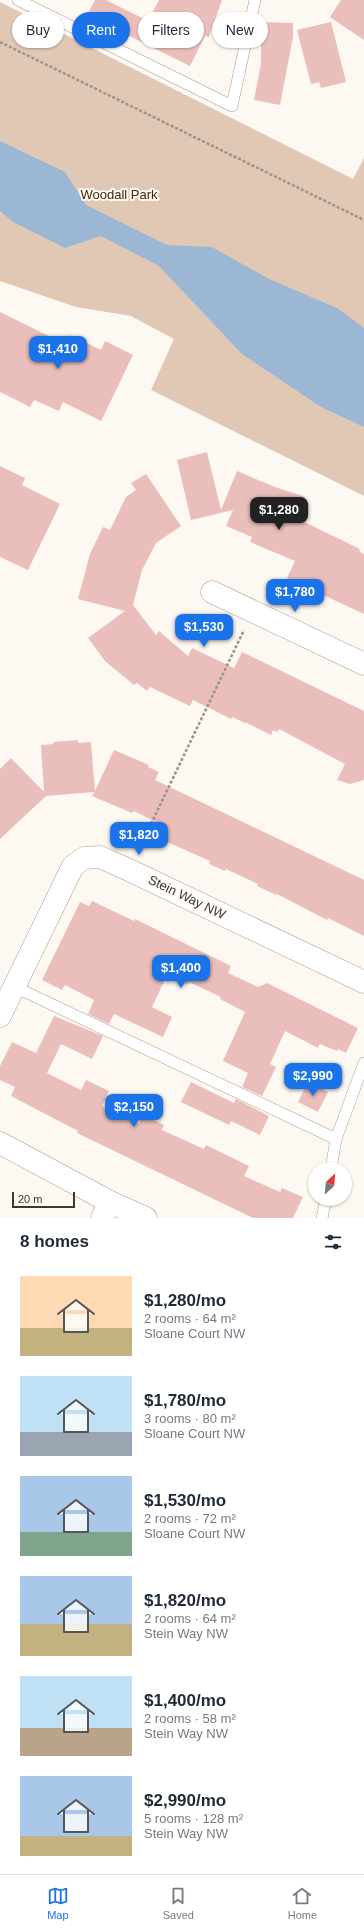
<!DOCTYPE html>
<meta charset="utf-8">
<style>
:root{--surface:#fff;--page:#f2f2f3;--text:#1f2937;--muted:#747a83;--line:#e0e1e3;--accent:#1a73e8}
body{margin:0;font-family:Helvetica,sans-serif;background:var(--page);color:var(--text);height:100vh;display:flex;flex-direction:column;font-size:15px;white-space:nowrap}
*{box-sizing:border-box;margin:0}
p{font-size:13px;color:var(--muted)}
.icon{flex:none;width:22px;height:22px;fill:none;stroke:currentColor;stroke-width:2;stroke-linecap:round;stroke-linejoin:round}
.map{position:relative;height:1218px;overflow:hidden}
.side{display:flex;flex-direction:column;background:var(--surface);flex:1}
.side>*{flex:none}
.guide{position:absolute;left:12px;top:12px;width:340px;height:36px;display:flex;gap:8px}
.needle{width:26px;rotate:26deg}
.tools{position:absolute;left:308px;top:1162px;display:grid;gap:8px}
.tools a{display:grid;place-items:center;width:44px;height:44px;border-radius:50%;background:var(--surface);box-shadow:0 1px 3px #0004;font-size:20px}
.scale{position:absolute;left:12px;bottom:10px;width:63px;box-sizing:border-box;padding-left:4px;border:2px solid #3e3732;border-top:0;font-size:11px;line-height:14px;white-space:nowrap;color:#3e3732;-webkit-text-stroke:3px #fef8f2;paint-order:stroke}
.price{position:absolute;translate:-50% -34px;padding:0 9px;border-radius:8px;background:var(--accent);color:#fff;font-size:13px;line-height:26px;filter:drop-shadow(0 1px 2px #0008)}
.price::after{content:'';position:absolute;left:50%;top:24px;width:12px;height:9px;margin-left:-6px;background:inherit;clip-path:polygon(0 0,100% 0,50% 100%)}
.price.active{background:#222;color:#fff}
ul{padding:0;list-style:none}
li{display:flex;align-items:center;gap:12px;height:100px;padding:0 20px}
li span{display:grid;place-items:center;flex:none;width:112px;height:80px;border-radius:0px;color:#555}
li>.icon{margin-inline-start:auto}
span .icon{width:48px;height:48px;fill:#fffc;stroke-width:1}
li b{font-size:17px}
h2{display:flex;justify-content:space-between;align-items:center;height:48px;padding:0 20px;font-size:17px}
.tag{padding:0 14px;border-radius:18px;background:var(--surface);box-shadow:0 1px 3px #0004;font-size:14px;line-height:36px}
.tag.active{background:var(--accent);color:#fff}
.menu{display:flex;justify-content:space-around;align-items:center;height:56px;border-top:1px solid var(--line);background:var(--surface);font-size:11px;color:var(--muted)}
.menu a{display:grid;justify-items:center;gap:2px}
.menu .active{color:var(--accent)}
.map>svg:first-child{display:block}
.green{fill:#e0c8b4}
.water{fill:#9cb7d3}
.building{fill:#eabfbb}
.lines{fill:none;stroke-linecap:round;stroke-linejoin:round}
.service-casing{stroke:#a89a8e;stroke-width:12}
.minor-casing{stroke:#a89a8e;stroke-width:23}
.tertiary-casing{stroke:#a89a8e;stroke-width:23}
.path{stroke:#9a938e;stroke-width:2.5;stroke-dasharray:3 2;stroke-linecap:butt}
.service{stroke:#fff;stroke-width:11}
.minor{stroke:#fff;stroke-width:22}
.tertiary{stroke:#fff;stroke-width:22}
.labels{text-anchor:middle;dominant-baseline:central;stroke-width:4;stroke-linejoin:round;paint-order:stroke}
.park-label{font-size:13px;fill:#452605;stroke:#fef8f2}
.street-label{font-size:13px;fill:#3e3732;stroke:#fef8f2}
</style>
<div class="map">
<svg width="364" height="1218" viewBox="0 0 364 1218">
<rect width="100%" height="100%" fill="#fef8f2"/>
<polygon class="green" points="0,2 353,179 364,158 364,496 151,390 174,339 131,316 76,307 0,281"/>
<polygon class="water" points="0,141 65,172 86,205 167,245 212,247 269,279 337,308 364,328 364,427 321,407 242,354 159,266 101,236 65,248 13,222 0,211"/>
<g class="building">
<polygon points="95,0 106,0 148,21 159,0 222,0 209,37 205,36 190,66 87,15"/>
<polygon points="341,0 364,0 364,40 330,17"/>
<polygon points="261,22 293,23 293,37 280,105 254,100 261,64"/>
<polygon points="331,22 346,82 321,88 319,82 311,84 297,30"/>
<polygon points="0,312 65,344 69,335 101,350 105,341 133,355 101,421 63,402 59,411 34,400 30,407 0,392"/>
<polygon points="207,452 221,510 237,471 275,487 305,497 296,518 360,549 359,551 364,554 364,614 287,578 295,561 250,542 252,537 226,526 233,510 191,520 177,460"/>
<polygon points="0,466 25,478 22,485 60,504 28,570 0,557"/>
<polygon points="146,474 181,526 156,543 142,570 133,605 156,635 159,631 188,656 192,648 234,668 242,652 364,711 364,780 350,784 337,780 345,764 279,729 277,732 273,730 271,735 245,722 245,723 232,717 231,719 193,700 190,706 150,687 147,691 137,683 134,685 105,661 88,638 125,611 78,599 90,554 103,527 110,530 126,497 136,490 131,483"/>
<polygon points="78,740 78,743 91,742 95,791 114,750 149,765 148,767 159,772 155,780 364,880 364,936 328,918 327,920 277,894 276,895 257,886 258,884 226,869 225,871 209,864 210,861 158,838 164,826 134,811 132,813 92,796 94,792 46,796 0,839 0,769 11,758 44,792 41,745 54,744 53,742"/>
<polygon points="92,901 134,921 135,919 231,966 228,973 258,987 267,983 358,1028 346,1053 338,1049 337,1051 320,1044 318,1048 285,1031 270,1064 276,1067 262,1096 242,1087 248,1073 223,1061 245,1012 220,999 221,997 189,982 188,985 167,975 152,1007 172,1017 163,1037 114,1014 109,1024 88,1014 94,1000 65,985 62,990 42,980 80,902 89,906"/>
<polygon points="54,1016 103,1036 92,1059 61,1044 47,1073 81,1090 86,1080 109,1091 102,1106 139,1124 143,1115 164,1125 162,1130 204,1149 206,1145 249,1166 244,1176 280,1192 282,1188 303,1197 293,1218 253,1218 77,1133 78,1131 11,1096 15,1087 0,1080 0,1066 12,1042 36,1053"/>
<polygon points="191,1082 234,1103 236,1099 269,1116 260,1135 231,1121 229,1125 181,1102"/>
<polygon points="308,1082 328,1092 318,1112 298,1102"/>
</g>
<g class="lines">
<defs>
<g id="service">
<polyline points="18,0 232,106 255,0"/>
<polyline points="15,987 336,1139"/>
<polyline points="331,1169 336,1139 364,1063"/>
<polyline points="322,1218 326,1199"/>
</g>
<g id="minor">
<polyline points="212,592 364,664"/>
<polyline points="0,1016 73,866 84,858 100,857 129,870 364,982"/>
<polyline points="102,1218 110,1202"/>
</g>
<polyline id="tertiary" points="0,1143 110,1202 146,1218"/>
</defs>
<use href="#service" class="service-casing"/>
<use href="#minor" class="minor-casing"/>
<use href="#tertiary" class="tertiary-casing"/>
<g class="path">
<polyline points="0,42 364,220"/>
<polyline points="138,851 244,630"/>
</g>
<use href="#service" class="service"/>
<use href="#minor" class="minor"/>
<use href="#tertiary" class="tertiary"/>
</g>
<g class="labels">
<g class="park-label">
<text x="119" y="194">Woodall Park</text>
</g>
<g class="street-label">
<text transform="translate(187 897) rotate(26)">Stein Way NW</text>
</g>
</g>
</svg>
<div class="tools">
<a><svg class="needle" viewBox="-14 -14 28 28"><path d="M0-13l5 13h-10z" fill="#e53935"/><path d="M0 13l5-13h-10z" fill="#747a83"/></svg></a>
</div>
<div class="scale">20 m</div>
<b class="price" style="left:58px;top:370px">$1,410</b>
<b class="price active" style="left:279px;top:531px">$1,280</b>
<b class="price" style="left:295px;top:613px">$1,780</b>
<b class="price" style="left:204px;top:648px">$1,530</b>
<b class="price" style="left:139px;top:856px">$1,820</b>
<b class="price" style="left:181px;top:989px">$1,400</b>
<b class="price" style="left:313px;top:1097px">$2,990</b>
<b class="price" style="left:134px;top:1128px">$2,150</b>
<div class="guide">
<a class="tag">Buy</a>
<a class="tag active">Rent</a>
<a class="tag">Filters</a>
<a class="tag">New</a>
</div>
</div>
<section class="side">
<h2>8 homes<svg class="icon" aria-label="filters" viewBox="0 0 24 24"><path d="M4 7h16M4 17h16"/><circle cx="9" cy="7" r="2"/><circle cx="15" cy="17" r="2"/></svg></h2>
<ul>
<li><span style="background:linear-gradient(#ffd9b3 65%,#c2b280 0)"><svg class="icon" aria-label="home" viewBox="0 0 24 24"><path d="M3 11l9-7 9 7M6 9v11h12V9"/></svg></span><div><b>$1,280/mo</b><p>2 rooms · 64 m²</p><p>Sloane Court NW</p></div></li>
<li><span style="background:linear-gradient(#bfe0f5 70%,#9aa5b1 0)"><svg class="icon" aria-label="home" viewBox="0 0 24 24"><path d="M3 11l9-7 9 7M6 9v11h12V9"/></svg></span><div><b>$1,780/mo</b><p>3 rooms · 80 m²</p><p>Sloane Court NW</p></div></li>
<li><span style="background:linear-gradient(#a9c7e8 70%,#7fa58c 0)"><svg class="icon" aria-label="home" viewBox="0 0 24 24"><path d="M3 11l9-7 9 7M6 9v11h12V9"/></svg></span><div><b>$1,530/mo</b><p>2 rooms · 72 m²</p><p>Sloane Court NW</p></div></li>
<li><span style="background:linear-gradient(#a9c7e8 60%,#c2b280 0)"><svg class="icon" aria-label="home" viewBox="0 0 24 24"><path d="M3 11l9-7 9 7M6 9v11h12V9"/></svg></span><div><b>$1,820/mo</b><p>2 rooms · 64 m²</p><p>Stein Way NW</p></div></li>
<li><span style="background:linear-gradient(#bfe0f5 65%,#b9a48a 0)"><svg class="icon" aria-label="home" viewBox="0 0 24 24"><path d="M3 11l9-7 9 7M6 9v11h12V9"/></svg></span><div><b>$1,400/mo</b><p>2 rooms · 58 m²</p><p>Stein Way NW</p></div></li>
<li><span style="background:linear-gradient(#a9c7e8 75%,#c2b280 0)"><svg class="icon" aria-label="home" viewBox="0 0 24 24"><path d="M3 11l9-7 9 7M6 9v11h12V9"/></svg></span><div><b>$2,990/mo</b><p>5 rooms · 128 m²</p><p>Stein Way NW</p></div></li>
</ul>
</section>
<nav class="menu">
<a class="active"><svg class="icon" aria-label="map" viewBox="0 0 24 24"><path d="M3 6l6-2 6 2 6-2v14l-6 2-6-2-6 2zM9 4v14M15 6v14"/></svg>Map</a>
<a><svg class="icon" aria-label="saved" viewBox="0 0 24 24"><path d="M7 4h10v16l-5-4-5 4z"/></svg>Saved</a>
<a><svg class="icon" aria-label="home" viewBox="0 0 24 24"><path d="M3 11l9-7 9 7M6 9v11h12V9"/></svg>Home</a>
</nav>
